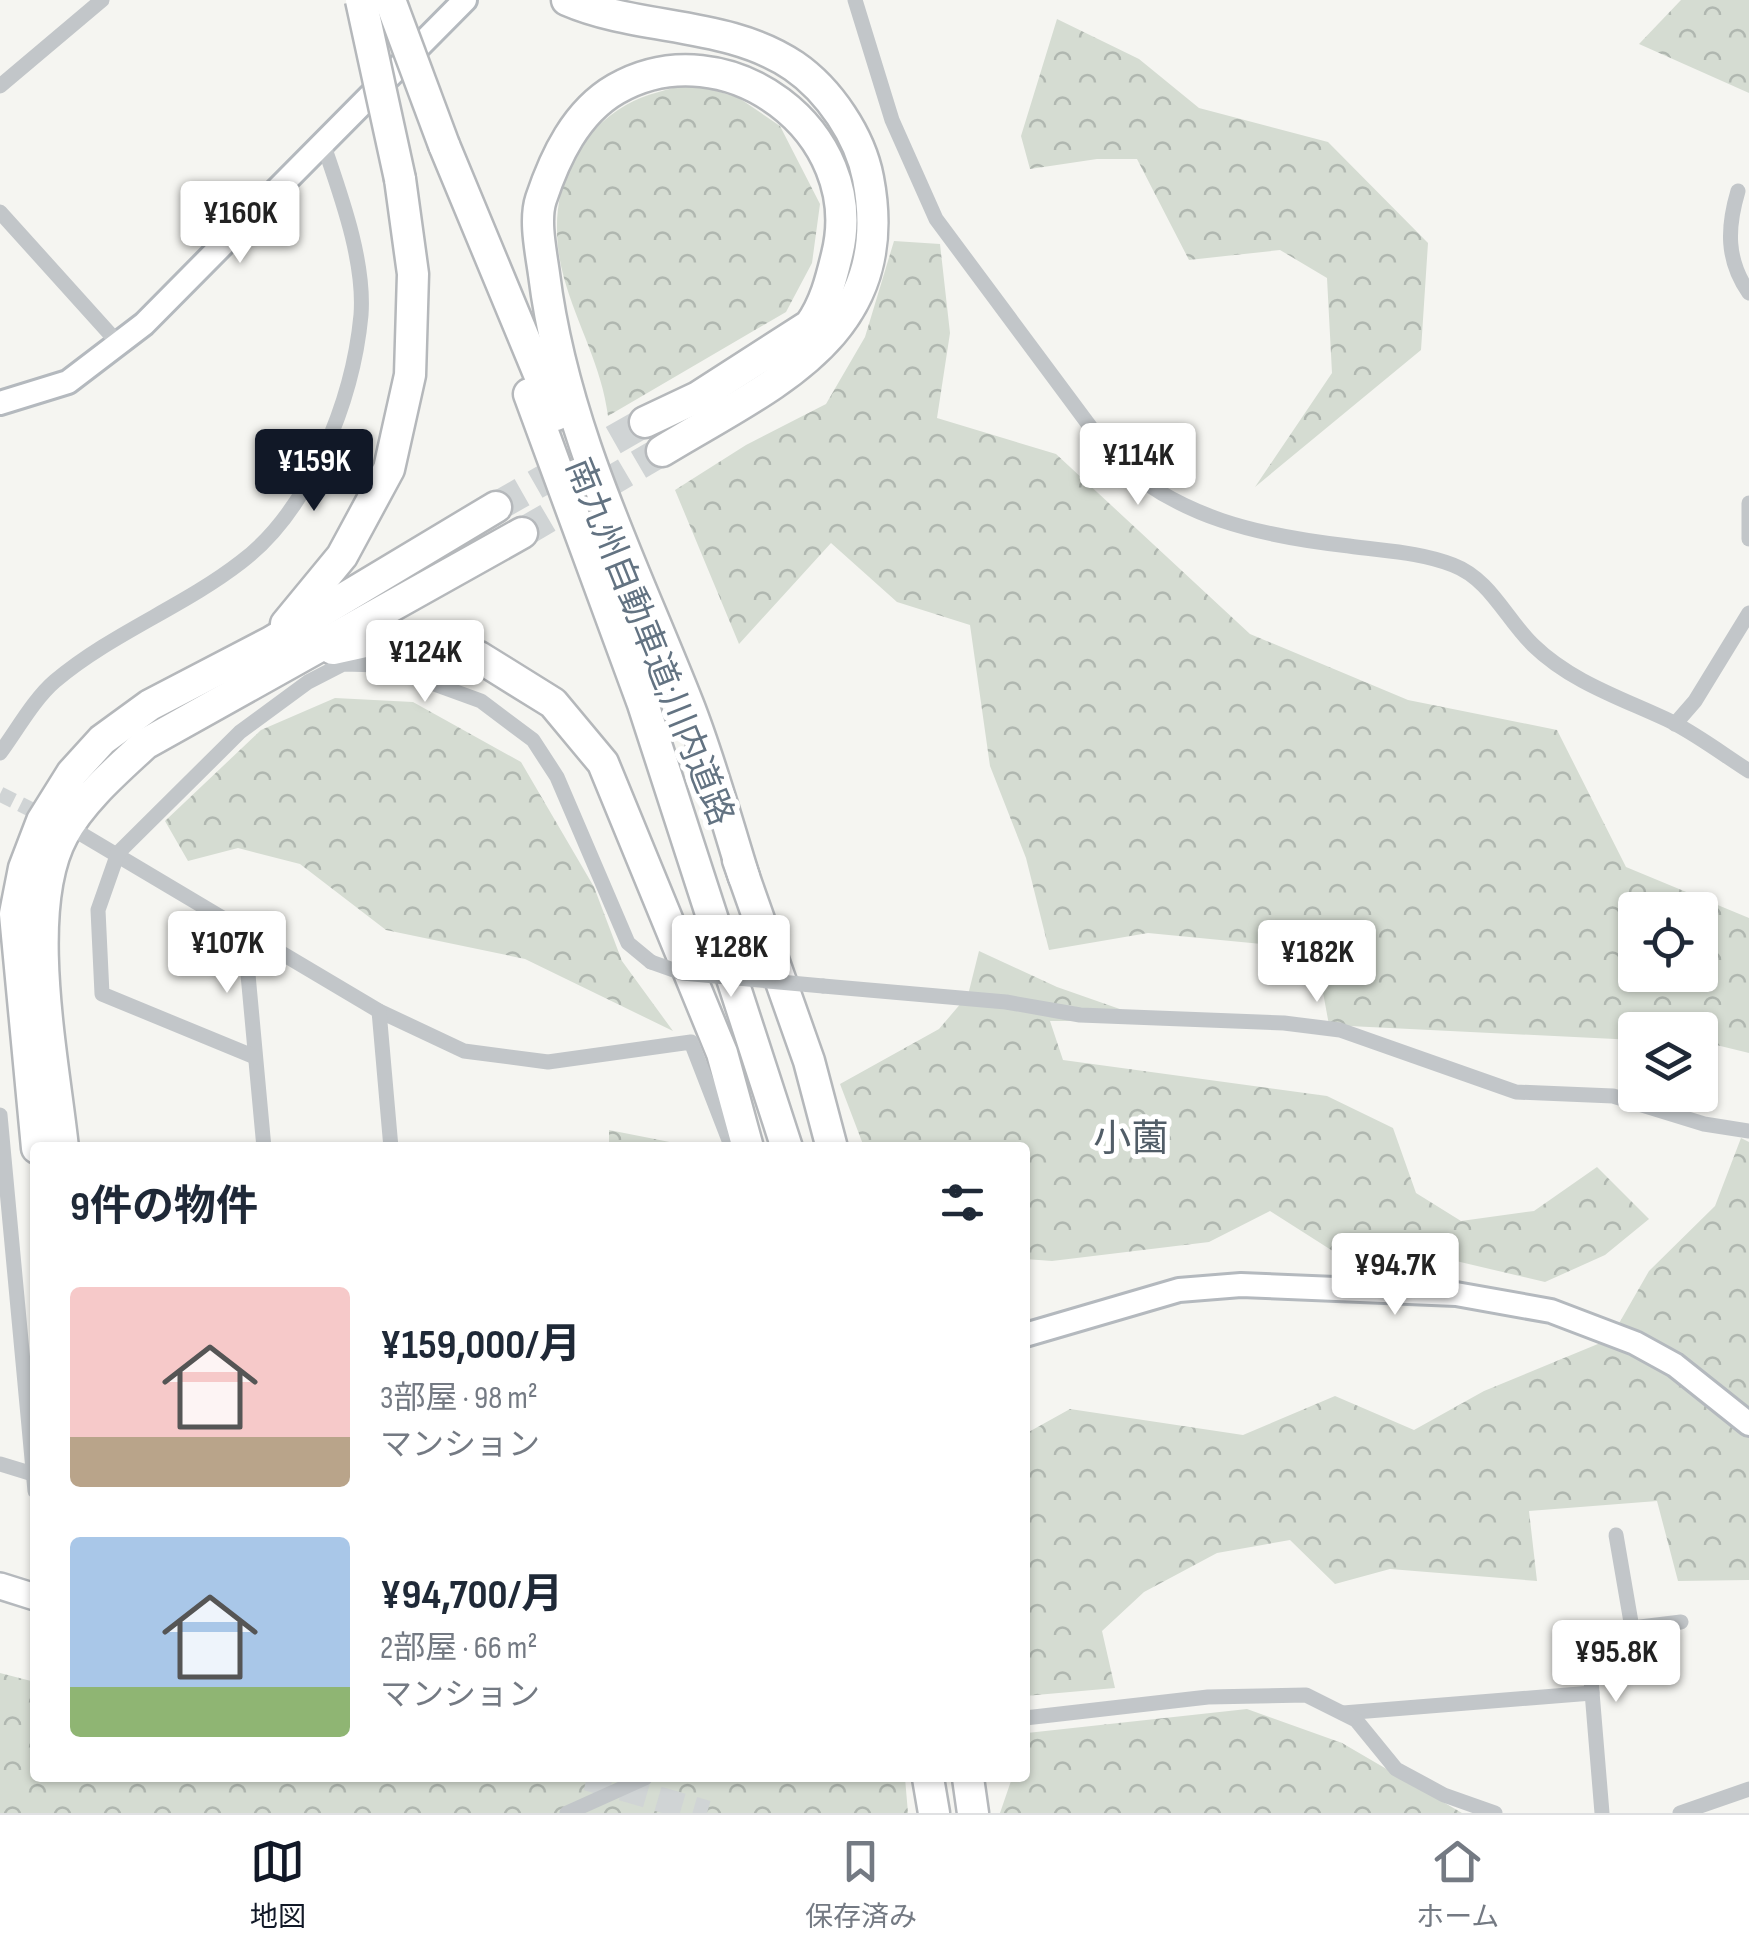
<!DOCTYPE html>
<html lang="ja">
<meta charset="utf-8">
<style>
:root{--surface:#fff;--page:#f6f6f7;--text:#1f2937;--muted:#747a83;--line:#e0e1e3;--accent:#111827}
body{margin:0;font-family:"Sofia Sans Condensed","Noto Sans JP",sans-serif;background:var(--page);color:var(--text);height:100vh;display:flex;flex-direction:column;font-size:38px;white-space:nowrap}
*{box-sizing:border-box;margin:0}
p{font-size:32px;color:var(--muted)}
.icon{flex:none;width:55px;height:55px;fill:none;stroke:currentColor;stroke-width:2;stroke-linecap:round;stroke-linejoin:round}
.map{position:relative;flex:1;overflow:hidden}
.sheet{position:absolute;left:30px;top:1142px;width:1000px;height:640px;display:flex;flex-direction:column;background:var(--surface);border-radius:10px;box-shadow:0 2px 8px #0004}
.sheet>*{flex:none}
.fabs{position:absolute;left:1618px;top:892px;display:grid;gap:20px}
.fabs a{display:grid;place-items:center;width:100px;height:100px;border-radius:10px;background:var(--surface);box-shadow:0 2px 8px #0004;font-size:50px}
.price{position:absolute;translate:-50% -85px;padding:0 22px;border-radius:10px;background:#fff;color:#222;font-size:32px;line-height:65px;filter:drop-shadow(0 2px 5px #0008)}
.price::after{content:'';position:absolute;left:50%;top:60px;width:30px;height:22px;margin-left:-15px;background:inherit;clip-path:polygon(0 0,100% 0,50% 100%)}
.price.selected{background:var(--accent);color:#fff}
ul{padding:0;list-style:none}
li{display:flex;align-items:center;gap:30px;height:250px;padding:0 40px}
li span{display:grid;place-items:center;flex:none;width:280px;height:200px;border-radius:10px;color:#555}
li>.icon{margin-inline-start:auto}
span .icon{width:120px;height:120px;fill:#fffc;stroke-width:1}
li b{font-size:42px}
h2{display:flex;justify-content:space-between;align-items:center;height:120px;padding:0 40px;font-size:42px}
.tab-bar{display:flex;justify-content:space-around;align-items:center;height:140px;border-top:2px solid var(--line);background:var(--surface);font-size:28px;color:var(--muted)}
.tab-bar a{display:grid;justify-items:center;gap:5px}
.tab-bar .selected{color:var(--accent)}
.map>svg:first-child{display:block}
.forest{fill:url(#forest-crowns);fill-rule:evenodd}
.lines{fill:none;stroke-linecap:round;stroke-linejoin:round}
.street-tunnel{stroke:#d0d4d5;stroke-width:15;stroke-dasharray:15 8;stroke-linecap:butt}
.primary-tunnel{stroke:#d0d4d5;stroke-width:25;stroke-dasharray:25 12;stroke-linecap:butt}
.highway-tunnel{stroke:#d0d4d5;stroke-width:30;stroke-dasharray:30 15;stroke-linecap:butt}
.secondary-casing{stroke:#b4b9be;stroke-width:28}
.primary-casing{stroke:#b5b9bd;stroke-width:30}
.highway-casing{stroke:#b5b8bb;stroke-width:35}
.street{stroke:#c2c6c9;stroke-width:15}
.secondary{stroke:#fff;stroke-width:22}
.primary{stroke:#fff;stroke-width:25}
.highway{stroke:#fff;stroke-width:30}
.highway-bridge-casing{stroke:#b5b8bb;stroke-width:35;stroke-linecap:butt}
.street-bridge{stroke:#c2c6c9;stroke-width:15}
.highway-bridge{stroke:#fff;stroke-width:30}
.labels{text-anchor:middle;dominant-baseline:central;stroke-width:10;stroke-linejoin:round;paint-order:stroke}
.street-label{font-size:35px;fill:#637382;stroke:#fff}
.neighbourhood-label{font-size:38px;fill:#515d67;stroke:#fff}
</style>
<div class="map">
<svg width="1749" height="1813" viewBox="0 0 1749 1813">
<defs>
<pattern id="forest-crowns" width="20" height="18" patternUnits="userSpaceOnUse" patternTransform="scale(2.5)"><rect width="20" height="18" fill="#d5dcd2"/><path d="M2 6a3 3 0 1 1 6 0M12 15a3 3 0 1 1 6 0" fill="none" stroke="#b0b7b0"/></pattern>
</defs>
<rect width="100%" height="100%" fill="#f5f5f1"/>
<g class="forest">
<polygon points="1681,0 1749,0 1749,93 1639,44"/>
<polygon points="1057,19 1139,59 1199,108 1328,142 1428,243 1421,350 1255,487 1332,373 1327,278 1280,250 1189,260 1137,159 1097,159 1030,169 1021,136"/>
<path d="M 691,83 L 739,98 L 780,126 L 820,204 L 812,263 L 786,312 L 608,416 C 602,367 577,325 564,278 C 545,210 564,141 626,105 C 644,94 671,89 691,83 Z"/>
<path d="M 894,241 L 940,244 L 950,333 L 937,418 L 1056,454 L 1250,634 L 1408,700 L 1557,730 L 1626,867 L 1749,918 L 1749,1053 L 1700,1041 L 1700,1030 L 1635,1030 L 1635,1040 L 1329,1025 L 1315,949 L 1148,933 L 1049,950 L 1026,858 L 990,766 L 970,625 L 897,602 L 831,543 L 739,644 L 675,490 L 746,445 L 826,404 L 865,337 ZM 1635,910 L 1700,910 L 1700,975 L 1635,975 Z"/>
<polygon points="335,698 413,702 521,762 594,887 622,961 673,1031 525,959 386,930 300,864 238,848 188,861 165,821 261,730"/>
<polygon points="979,951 1057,987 1154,1021 1050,1021 1063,1060 1327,1096 1393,1128 1416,1193 1461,1221 1534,1211 1597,1167 1649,1219 1605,1255 1545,1282 1456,1261 1361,1269 1270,1211 1209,1242 1052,1261 1025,1259 1025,1148 864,1147 840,1084 939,1029 968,995"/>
<polygon points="609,1130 695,1147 609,1147"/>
<polygon points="1741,1138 1749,1142 1749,1580 1678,1581 1657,1501 1529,1511 1537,1581 1390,1569 1335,1584 1290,1540 1217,1553 1144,1592 1102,1631 1115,1688 1025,1696 1025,1434 1070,1409 1243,1435 1335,1396 1414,1430 1484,1391 1610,1339 1649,1271 1715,1206"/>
<polygon points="0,1673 35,1682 35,1778 905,1778 908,1813 0,1813"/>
<polygon points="1247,1709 1342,1743 1462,1813 1000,1813 1012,1778 1025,1778 1027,1733"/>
</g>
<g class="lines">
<polyline class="street-tunnel" points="0,794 50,819"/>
<polyline class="primary-tunnel" points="587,1778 707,1813"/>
<g class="highway-tunnel">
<polyline points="496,507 645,422"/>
<polyline points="522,533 662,451"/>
</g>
<defs>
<g id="secondary">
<polyline points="0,403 68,382 144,324 465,0"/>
<polyline points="1025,1335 1179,1290 1241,1285 1456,1294 1551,1311 1635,1343 1675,1365 1749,1424"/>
</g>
<polyline id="primary" points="0,1586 35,1597"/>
<g id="highway">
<path d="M 567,0 C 638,31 728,21 794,66 C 829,90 860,136 868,178 C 898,335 772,384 662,451"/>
<polyline points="444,145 556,415"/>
<polyline points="529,394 643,704 787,1148"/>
<path d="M 645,422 L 698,397 L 810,325 C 825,304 831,280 837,255 C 868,132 726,26 616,89 C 576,112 555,157 541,199 C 534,220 541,252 544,274 C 563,427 632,562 688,704 C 710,760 726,819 744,877"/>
<polyline points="286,624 342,556 389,469 410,375 413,274 400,179"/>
<polyline points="333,649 392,636 479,657 553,703 603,763 722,1053 748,1148"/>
<polyline points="738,860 809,1061 832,1148"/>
<polyline points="37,1148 15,914 24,868 42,821 72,773 102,740 150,705 271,642 496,507"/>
<path d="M 63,1148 C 54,1062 22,910 63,835 C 82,800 116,771 145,744 L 522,533"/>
<polyline points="928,1778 934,1813"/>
<polyline points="968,1778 973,1813"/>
</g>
</defs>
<use href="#secondary" class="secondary-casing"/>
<use href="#primary" class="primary-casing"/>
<use href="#highway" class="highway-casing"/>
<g class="street">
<path d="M 855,0 L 892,120 L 936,219 L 1112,456 C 1178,518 1260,536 1349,546 C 1384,551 1420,552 1453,565 C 1490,579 1506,619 1533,645 C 1572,683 1624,699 1672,722 C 1699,736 1724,755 1749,771"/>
<polyline points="0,86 102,0"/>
<path d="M 1738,191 C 1727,228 1726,260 1749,293"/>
<polyline points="0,212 119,344"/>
<polyline points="1749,503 1749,539"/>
<polyline points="1675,724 1695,701 1749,613"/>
<path d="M 0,753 C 17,730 34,699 55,681 C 112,633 183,607 241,562 C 310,510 353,400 361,315 C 365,261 341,196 324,146"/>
<polyline points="83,835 379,1011 464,1051 548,1062 691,1042 732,1148"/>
<polyline points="244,931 264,1148"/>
<polyline points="823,986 1006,1002 1080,1015 1284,1023 1340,1030 1516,1092 1613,1096 1704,1124 1749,1131"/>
<polyline points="379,1011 391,1148"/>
<polyline points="255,1057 102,994 98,910 118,853 240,732 308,682 343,664 382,665 481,701 533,740 557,777 628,943 651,962"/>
<polyline points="0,1115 35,1491"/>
<polyline points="0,1464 33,1474"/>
<polyline points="1616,1535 1632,1628"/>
<polyline points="1343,1713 1592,1693"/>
<polyline points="1025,1718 1208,1697 1306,1695 1356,1720 1396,1769 1444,1795 1495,1813"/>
<polyline points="567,1813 645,1778"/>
<polyline points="1602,1813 1591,1680 1632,1628 1681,1622"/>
<polyline points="1680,1813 1749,1789"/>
</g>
<use href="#secondary" class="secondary"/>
<use href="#primary" class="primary"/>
<use href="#highway" class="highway"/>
<defs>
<g id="highway-bridge">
<polyline points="361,0 400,179"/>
<polyline points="390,0 444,145"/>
</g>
</defs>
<use href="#highway-bridge" class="highway-bridge-casing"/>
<polyline class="street-bridge" points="651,962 682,973 823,986"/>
<use href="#highway-bridge" class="highway-bridge"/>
</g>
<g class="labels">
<g class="street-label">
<text transform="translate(649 642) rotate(68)">南九州自動車道;川内道路</text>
</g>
<g class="neighbourhood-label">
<text x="1131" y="1139">小薗</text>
</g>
</g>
</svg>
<div class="fabs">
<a><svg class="icon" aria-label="locate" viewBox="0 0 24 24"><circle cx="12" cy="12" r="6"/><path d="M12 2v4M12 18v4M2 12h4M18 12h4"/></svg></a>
<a><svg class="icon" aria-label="layers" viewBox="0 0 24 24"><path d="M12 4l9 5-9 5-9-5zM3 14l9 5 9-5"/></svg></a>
</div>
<b class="price" style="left:240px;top:266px">¥160K</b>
<b class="price" style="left:1138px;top:508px">¥114K</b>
<b class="price selected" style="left:314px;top:514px">¥159K</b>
<b class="price" style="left:425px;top:705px">¥124K</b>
<b class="price" style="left:227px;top:996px">¥107K</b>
<b class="price" style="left:731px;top:1000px">¥128K</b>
<b class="price" style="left:1317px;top:1005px">¥182K</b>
<b class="price" style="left:1395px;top:1318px">¥94.7K</b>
<b class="price" style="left:1616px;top:1705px">¥95.8K</b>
<section class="sheet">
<h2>9件の物件<svg class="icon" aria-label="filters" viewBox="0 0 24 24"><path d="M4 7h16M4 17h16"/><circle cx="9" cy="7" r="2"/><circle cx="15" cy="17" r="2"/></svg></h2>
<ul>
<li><span style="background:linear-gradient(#f6c9c9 75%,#b9a48a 0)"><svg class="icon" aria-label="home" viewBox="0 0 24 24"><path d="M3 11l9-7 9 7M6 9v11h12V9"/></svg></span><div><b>¥159,000/月</b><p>3部屋 · 98 m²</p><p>マンション</p></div></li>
<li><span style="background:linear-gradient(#a9c7e8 75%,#8fb573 0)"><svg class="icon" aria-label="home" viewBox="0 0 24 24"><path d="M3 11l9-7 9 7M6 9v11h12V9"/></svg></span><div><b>¥94,700/月</b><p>2部屋 · 66 m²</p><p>マンション</p></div></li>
</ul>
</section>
</div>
<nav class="tab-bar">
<a class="selected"><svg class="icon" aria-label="map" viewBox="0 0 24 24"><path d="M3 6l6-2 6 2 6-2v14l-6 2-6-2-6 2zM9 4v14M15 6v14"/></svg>地図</a>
<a><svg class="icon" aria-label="saved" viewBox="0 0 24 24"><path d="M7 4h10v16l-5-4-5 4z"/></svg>保存済み</a>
<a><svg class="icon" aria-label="home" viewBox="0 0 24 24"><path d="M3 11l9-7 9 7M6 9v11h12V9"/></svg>ホーム</a>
</nav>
